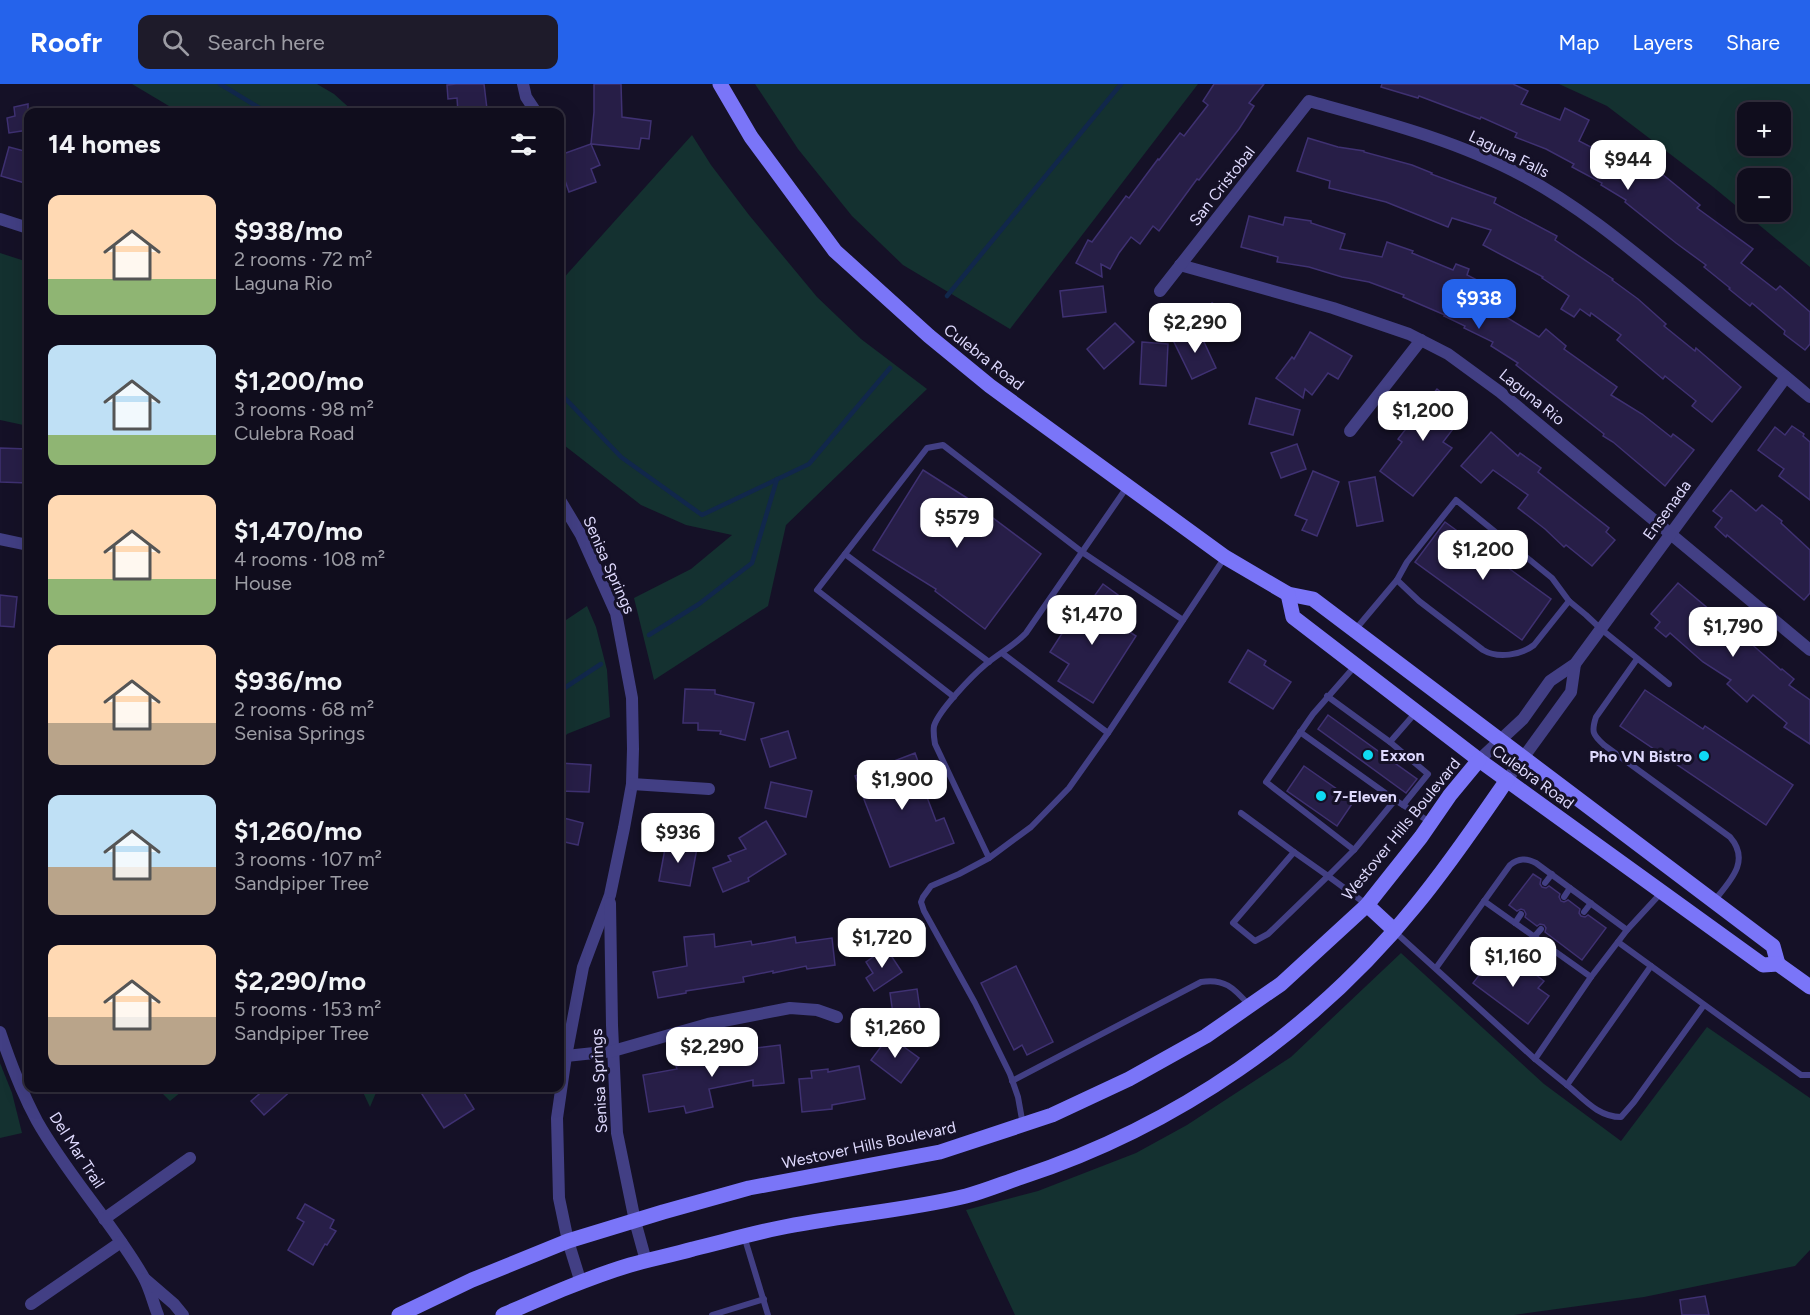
<!DOCTYPE html>
<meta charset="utf-8">
<style>
:root{--surface:#100d1d;--page:#1e1b2a;--text:#f1f3f6;--muted:#9c9ca4;--line:#302d3b;--accent:#2563eb}
body{margin:0;font-family:Figtree,sans-serif;background:var(--page);color:var(--text);height:100vh;display:flex;flex-direction:column;font-size:22px;white-space:nowrap}
*{box-sizing:border-box;margin:0}
p{font-size:20px;color:var(--muted)}
.icon{flex:none;width:33px;height:33px;fill:none;stroke:currentColor;stroke-width:2;stroke-linecap:round;stroke-linejoin:round}
.map{position:relative;flex:1;overflow:hidden}
.drawer{position:absolute;left:24px;top:24px;width:540px;height:984px;display:flex;flex-direction:column;background:var(--surface);border-radius:12px;box-shadow:0 6px 24px #0002,0 0 0 2px var(--line)}
.drawer>*{flex:none}
.tools{position:absolute;left:1737px;top:18px;display:grid;gap:12px}
.tools a{display:grid;place-items:center;width:54px;height:54px;border-radius:12px;background:var(--surface);box-shadow:0 6px 24px #0002,0 0 0 2px var(--line);font-size:30px}
.price{position:absolute;translate:-50% -51px;padding:0 14px;border-radius:12px;background:#fff;color:#222;font-size:20px;line-height:39px;filter:drop-shadow(0 2px 3px #0008)}
.price::after{content:'';position:absolute;left:50%;top:36px;width:18px;height:14px;margin-left:-9px;background:inherit;clip-path:polygon(0 0,100% 0,50% 100%)}
.price.on{background:var(--accent);color:#fff}
ul{padding:0;list-style:none}
li{display:flex;align-items:center;gap:18px;height:150px;padding:0 24px}
li span{display:grid;place-items:center;flex:none;width:168px;height:120px;border-radius:12px;color:#555}
li>.icon{margin-inline-start:auto}
span .icon{width:72px;height:72px;fill:#fffc;stroke-width:1}
li b{font-size:26px}
h2{display:flex;justify-content:space-between;align-items:center;height:72px;padding:0 24px;font-size:26px}
header{display:flex;align-items:center;gap:36px;box-sizing:border-box;height:84px;padding:0 30px;background:var(--accent);color:#fff}
header strong{font-size:28px}
nav{display:flex;gap:33px;margin-inline-start:auto;font-size:21px}
.search{width:420px;height:54px;background:var(--page);display:flex;align-items:center;gap:15px;box-sizing:border-box;padding:0 21px;border-radius:12px;color:var(--muted);font-size:22px}
.map>svg:first-child{display:block}
.green{fill:#143130;fill-rule:evenodd}
.lines{fill:none;stroke-linecap:round;stroke-linejoin:round}
.stream{stroke:#11274b;stroke-width:4.5}
.building{fill:#271e47;stroke:#3f3172;stroke-width:1.5}
.lane{stroke:#423f84;stroke-width:6}
.street{stroke:#423f84;stroke-width:12}
.secondary{stroke:#7a75f8;stroke-width:15}
.poi-dot{fill:#0fdaf3;stroke:#151127;stroke-width:2}
.labels{text-anchor:middle;dominant-baseline:central;stroke-width:6;stroke-linejoin:round;paint-order:stroke}
.street-label{font-size:16px;fill:#ded9fd;stroke:#151127}
.poi-label{font-size:16px;font-weight:bold;fill:#ded9fd;stroke:#151127;text-anchor:start}
</style>
<header>
<strong>Roofr</strong>
<div class="search"><svg class="icon" aria-label="search" viewBox="0 0 24 24"><circle cx="10" cy="10" r="6"/><path d="M15 15l6 6"/></svg>Search here</div>
<nav><a>Map</a><a>Layers</a><a>Share</a></nav>
</header>
<div class="map">
<svg width="1810" height="1231" viewBox="0 0 1810 1231">
<rect width="100%" height="100%" fill="#151127"/>
<g class="green">
<polygon points="132,0 317,0 334,10 354,28 179,28"/>
<polygon points="755,0 1198,0 1010,245 903,181 852,132 798,65"/>
<path d="M 1559,0 L 1810,0 L 1810,183 L 1712,102 L 1607,22 ZM 1748,28 L 1780,28 L 1780,62 L 1748,62 ZM 1748,94 L 1780,94 L 1780,128 L 1748,128 Z"/>
<polygon points="692,51 711,81 749,131 817,213 861,255 927,305 786,441 768,522 654,596 634,514 691,485 732,451 686,441 641,421 560,358 560,198"/>
<polygon points="0,169 28,178 28,342 0,336"/>
<polygon points="587,522 596,543 607,586 610,633 567,650 560,660 560,540"/>
<polygon points="1401,869 1544,1000 1621,1057 1707,943 1810,1014 1810,1166 1795,1182 1644,1213 1514,1231 1015,1231 966,1126 1038,1107 1136,1069 1187,1041 1291,973"/>
<polygon points="0,979 12,1009 22,1049 0,1054"/>
<polygon points="157,1004 186,1004 170,1017"/>
<polygon points="361,1004 378,1004 370,1023"/>
</g>
<g class="lines">
<g class="stream">
<polyline points="220,0 266,28"/>
<polyline points="947,212 1121,0"/>
<polyline points="560,309 621,373 702,431 809,380 890,284"/>
<polyline points="649,551 699,520 752,479 777,395"/>
<polyline points="560,607 601,580"/>
</g>
</g>
<g class="building">
<polygon points="456,0 484,0 487,25 458,28 457,14 448,15 447,1"/>
<polygon points="594,0 621,0 622,33 651,37 649,55 641,54 639,65 591,60 600,81 591,85 596,98 569,108 560,82 560,71 591,60 594,28"/>
<polygon points="1214,0 1264,0 1249,19 1254,22 1239,45 1199,96 1197,95 1159,147 1153,142 1140,160 1131,153 1119,169 1110,185 1101,180 1102,193 1076,179 1088,156 1092,158 1126,112 1129,114 1158,75 1159,76 1180,49 1184,52 1208,21 1203,17"/>
<polygon points="1382,0 1513,0 1528,7 1521,20 1560,36 1565,24 1589,36 1579,57 1616,76 1624,61 1647,74 1645,76 1700,121 1697,124 1753,165 1741,179 1776,206 1780,202 1810,228 1810,260 1805,266 1784,250 1785,247 1752,219 1750,222 1729,205 1730,204 1704,183 1706,181 1676,159 1625,118 1626,116 1601,101 1602,99 1572,83 1574,80 1546,65 1515,53 1517,49 1481,33 1480,35 1419,12 1418,14 1381,3"/>
<polygon points="28,20 28,46 9,49 7,34 15,32 14,23"/>
<polygon points="1308,54 1338,63 1364,67 1364,68 1412,81 1432,89 1431,90 1496,114 1494,119 1557,152 1555,156 1613,195 1612,196 1638,215 1666,240 1664,242 1695,267 1696,264 1741,303 1712,338 1692,322 1696,317 1665,292 1663,295 1617,256 1621,251 1591,229 1590,232 1580,225 1574,233 1561,225 1569,212 1542,194 1543,193 1483,161 1491,146 1452,134 1448,143 1386,118 1329,104 1330,97 1297,87"/>
<polygon points="9,63 28,68 28,100 1,92"/>
<polygon points="1249,132 1283,141 1285,133 1311,137 1311,139 1345,150 1340,165 1382,173 1387,158 1413,167 1412,169 1453,186 1456,180 1469,185 1467,191 1502,209 1509,215 1501,230 1539,253 1546,245 1566,262 1564,265 1617,303 1611,311 1642,330 1671,353 1673,350 1694,366 1665,402 1613,358 1603,352 1604,350 1516,281 1518,279 1491,262 1493,258 1464,244 1465,242 1444,232 1445,231 1403,213 1404,211 1369,198 1342,193 1309,183 1277,178 1278,173 1241,163"/>
<polygon points="1103,202 1106,228 1063,233 1060,207"/>
<polygon points="1212,219 1235,233 1222,256 1199,242"/>
<polygon points="1115,239 1134,258 1104,285 1087,265"/>
<polygon points="1198,245 1216,284 1192,295 1173,256"/>
<polygon points="1310,248 1352,272 1338,295 1328,289 1312,311 1305,305 1303,314 1276,294 1292,273 1294,275"/>
<polygon points="1142,258 1168,260 1166,302 1140,300"/>
<polygon points="1437,305 1466,328 1443,358 1452,364 1413,412 1380,387 1402,358 1398,355 1419,328 1409,320 1418,308 1428,316"/>
<polygon points="1256,314 1300,326 1293,351 1249,340"/>
<polygon points="1792,342 1804,350 1803,352 1810,358 1810,416 1779,392 1784,385 1758,366 1775,343 1785,351"/>
<polygon points="1491,348 1518,372 1520,369 1541,384 1538,388 1609,444 1606,448 1615,456 1592,482 1566,461 1564,463 1545,445 1518,424 1528,411 1493,386 1481,399 1461,382"/>
<polygon points="1297,360 1306,385 1281,394 1271,369"/>
<polygon points="0,364 28,365 28,399 0,398"/>
<polygon points="923,386 978,421 977,422 1041,470 985,545 935,507 936,505 873,466"/>
<polygon points="1313,387 1339,398 1317,452 1302,446 1307,436 1295,431"/>
<polygon points="1375,393 1383,437 1357,442 1349,398"/>
<polygon points="1731,406 1756,427 1762,421 1782,437 1781,439 1810,466 1810,509 1804,516 1727,451 1726,453 1715,443 1722,434 1713,427"/>
<polygon points="1445,438 1551,515 1522,556 1415,478"/>
<polygon points="1678,499 1724,538 1723,540 1748,557 1781,586 1782,585 1794,595 1789,601 1810,616 1810,660 1784,643 1787,639 1753,611 1747,618 1727,600 1731,596 1703,578 1670,549 1666,553 1655,544 1660,538 1651,530"/>
<polygon points="1103,500 1118,511 1104,531 1136,552 1093,619 1058,597 1069,580 1050,568 1083,517 1088,521"/>
<polygon points="0,511 17,513 14,543 0,542"/>
<polygon points="1248,566 1266,577 1264,581 1291,598 1273,625 1229,598"/>
<polygon points="685,605 715,606 715,610 754,619 745,656 720,650 721,647 698,646 698,639 683,639"/>
<polygon points="1645,606 1703,645 1705,642 1793,701 1766,741 1620,642"/>
<polygon points="1328,631 1417,695 1406,709 1318,645"/>
<polygon points="788,647 796,674 770,683 761,655"/>
<polygon points="915,669 923,691 919,692 936,737 944,734 954,759 890,783 855,692"/>
<polygon points="560,679 591,681 589,708 560,707"/>
<polygon points="1304,682 1354,717 1337,742 1287,707"/>
<polygon points="771,698 812,707 806,733 765,724"/>
<polygon points="560,733 583,739 578,761 560,757"/>
<polygon points="766,737 786,770 748,794 749,797 723,808 713,784 731,777 728,772 746,765 739,754"/>
<polygon points="666,759 697,764 690,802 659,797"/>
<polygon points="1533,790 1541,795 1540,800 1542,803 1546,804 1549,802 1560,810 1559,813 1561,817 1564,818 1568,816 1580,825 1579,829 1581,832 1585,833 1588,831 1606,844 1582,876 1545,848 1546,844 1544,841 1540,840 1537,842 1525,833 1526,830 1524,826 1521,825 1517,827 1509,821"/>
<polygon points="714,850 715,863 751,857 752,861 795,853 796,859 832,854 835,881 807,885 806,882 773,889 773,887 743,893 744,898 686,907 686,909 658,914 653,888 687,882 684,853"/>
<polygon points="886,864 902,888 874,907 866,894 873,889 866,878"/>
<polygon points="1495,871 1508,881 1511,876 1518,881 1519,878 1544,897 1538,904 1549,912 1528,940 1473,899"/>
<polygon points="1016,882 1053,958 1027,971 1022,961 1014,966 981,899"/>
<polygon points="917,905 921,933 894,937 890,909"/>
<polygon points="889,952 919,974 901,999 871,976"/>
<polygon points="780,961 784,999 753,1002 753,996 709,1005 713,1023 686,1029 684,1022 649,1028 643,991 677,985 676,982 712,975 712,972 748,965"/>
<polygon points="859,982 865,1015 832,1021 832,1025 802,1028 799,995 812,994 811,987 828,985 828,988"/>
<polygon points="266,1004 294,1004 264,1031 251,1017"/>
<polygon points="418,1004 461,1004 474,1025 444,1044"/>
<polygon points="305,1120 334,1136 330,1144 336,1147 327,1161 325,1160 313,1181 288,1166 304,1138 297,1134"/>
<polygon points="1705,1212 1709,1231 1682,1231 1680,1216"/>
</g>
<g class="lines">
<g class="lane">
<polyline points="845,470 989,578"/>
<polyline points="1397,496 1407,478 1456,416 1552,494 1569,517"/>
<path d="M 1355,546 L 1397,496 L 1419,517 L 1483,566 C 1498,575 1521,571 1534,561 L 1569,517 L 1586,531 L 1601,545 L 1669,600"/>
<polyline points="1002,569 1108,649"/>
<path d="M 1637,575 L 1596,633 C 1591,648 1593,651 1604,661 L 1730,753 C 1751,777 1730,797 1714,817"/>
<polyline points="1327,612 1390,658 1428,690 1403,721"/>
<polyline points="954,613 817,506 927,364 943,361 1082,468 1183,536"/>
<polyline points="1300,648 1395,716"/>
<polyline points="1390,658 1417,627"/>
<polyline points="1241,729 1294,768"/>
<polyline points="1354,766 1266,698 1313,630 1355,582"/>
<path d="M 989,774 L 935,660 C 934,654 933,648 934,642 C 939,626 973,591 985,581 C 999,569 1014,562 1026,549 L 1127,403"/>
<polyline points="1545,799 1552,790"/>
<polyline points="1564,813 1570,804"/>
<polyline points="1484,817 1591,893"/>
<polyline points="1366,820 1328,792 1268,850 1255,857 1233,839 1294,768 1328,792 1354,766 1395,716 1430,738"/>
<polyline points="1584,828 1591,819"/>
<polyline points="1515,839 1521,830"/>
<polyline points="1627,846 1661,809"/>
<path d="M 1394,847 L 1535,975 L 1591,893 L 1627,846 L 1536,779 C 1526,774 1519,774 1510,781 L 1436,884"/>
<polyline points="1534,853 1541,845"/>
<polyline points="1618,858 1801,991 1810,991"/>
<polyline points="1535,975 1567,1001 1651,882"/>
<path d="M 1012,997 L 1201,898 C 1224,894 1234,904 1248,920"/>
<path d="M 1567,1001 C 1584,1015 1598,1033 1621,1033 L 1634,1018 L 1704,921"/>
<polyline points="1023,1041 1018,1013 1010,990 975,919 924,827 921,818 923,813 931,802 959,790 989,774 1031,743 1069,704 1108,649 1225,473"/>
<polyline points="744,1152 768,1231"/>
<polyline points="712,1231 764,1215"/>
</g>
<g class="street">
<polyline points="523,0 526,13 536,28"/>
<polyline points="0,135 28,144"/>
<polyline points="1180,181 1333,224 1409,250 1448,270 1500,308 1810,566"/>
<path d="M 1160,207 L 1309,17 C 1381,37 1456,56 1523,92 C 1579,122 1628,163 1677,203 C 1721,240 1766,276 1810,313"/>
<polyline points="1350,347 1421,256"/>
<polyline points="560,416 581,451 616,529 632,614 633,665 632,700 624,744 610,811 583,883 566,972 557,1034 559,1114 568,1157 581,1199"/>
<polyline points="0,455 28,461"/>
<polyline points="1479,676 1523,635 1550,597 1575,580 1786,293"/>
<polyline points="1507,696 1571,608 1575,580"/>
<polyline points="632,700 709,705"/>
<polyline points="610,819 612,941 617,1049 635,1137 646,1177"/>
<path d="M 0,948 C 10,978 22,1009 37,1037 C 68,1092 112,1138 143,1192 C 150,1204 153,1219 158,1231"/>
<polyline points="566,972 613,967 708,940 790,924 817,926 837,933"/>
<polyline points="104,1135 190,1074"/>
<polyline points="145,1195 174,1220 183,1231"/>
<polyline points="31,1220 121,1158"/>
</g>
<g class="secondary">
<polyline points="720,0 751,53 835,167 929,252 990,302 1225,473 1288,510 1313,515 1773,862 1778,880"/>
<polyline points="1288,510 1293,533 1479,676 1763,881 1778,880 1810,903"/>
<polyline points="1367,821 1394,846"/>
<polyline points="399,1231 472,1196 568,1157 663,1128 749,1104 940,1068 1052,1031 1129,995 1206,952 1281,900 1367,821 1421,753 1450,711 1479,676"/>
<path d="M 503,1231 C 544,1213 587,1194 630,1181 C 651,1175 672,1171 693,1165 C 722,1158 750,1150 779,1144 C 841,1131 905,1127 966,1112 C 985,1107 1004,1099 1022,1093 C 1177,1042 1314,947 1416,821 C 1449,781 1478,738 1507,696"/>
</g>
</g>
<g class="poi-dot">
<circle cx="1368" cy="671" r="6"/>
<circle cx="1704" cy="672" r="6"/>
<circle cx="1321" cy="712" r="6"/>
</g>
<g class="labels">
<g class="street-label">
<text transform="translate(1509 70) rotate(26)">Laguna Falls</text>
<text transform="translate(1222 102) rotate(-52)">San Cristobal</text>
<text transform="translate(984 273) rotate(38)">Culebra Road</text>
<text transform="translate(1532 313) rotate(39)">Laguna Rio</text>
<text transform="translate(1667 426) rotate(-54)">Ensenada</text>
<text transform="translate(609 481) rotate(66)">Senisa Springs</text>
<text transform="translate(1533 693) rotate(36)">Culebra Road</text>
<text transform="translate(1401 745) rotate(-51)">Westover Hills Boulevard</text>
<text transform="translate(599 997) rotate(-93)">Senisa Springs</text>
<text transform="translate(869 1061) rotate(-12)">Westover Hills Boulevard</text>
<text transform="translate(77 1066) rotate(57)">Del Mar Trail</text>
</g>
<g class="poi-label">
<text x="1380" y="671">Exxon</text>
<text x="1692" y="672" text-anchor="end">Pho VN Bistro</text>
<text x="1333" y="712">7-Eleven</text>
</g>
</g>
</svg>
<div class="tools">
<a>+</a>
<a>−</a>
</div>
<b class="price" style="left:1628px;top:107px">$944</b>
<b class="price on" style="left:1479px;top:246px">$938</b>
<b class="price" style="left:1195px;top:270px">$2,290</b>
<b class="price" style="left:1423px;top:358px">$1,200</b>
<b class="price" style="left:957px;top:465px">$579</b>
<b class="price" style="left:1483px;top:497px">$1,200</b>
<b class="price" style="left:1092px;top:562px">$1,470</b>
<b class="price" style="left:1733px;top:574px">$1,790</b>
<b class="price" style="left:902px;top:727px">$1,900</b>
<b class="price" style="left:678px;top:780px">$936</b>
<b class="price" style="left:882px;top:885px">$1,720</b>
<b class="price" style="left:1513px;top:904px">$1,160</b>
<b class="price" style="left:895px;top:975px">$1,260</b>
<b class="price" style="left:712px;top:994px">$2,290</b>
<section class="drawer">
<h2>14 homes<svg class="icon" aria-label="filters" viewBox="0 0 24 24"><path d="M4 7h16M4 17h16"/><circle cx="9" cy="7" r="2"/><circle cx="15" cy="17" r="2"/></svg></h2>
<ul>
<li><span style="background:linear-gradient(#ffd9b3 70%,#8fb573 0)"><svg class="icon" aria-label="home" viewBox="0 0 24 24"><path d="M3 11l9-7 9 7M6 9v11h12V9"/></svg></span><div><b>$938/mo</b><p>2 rooms · 72 m²</p><p>Laguna Rio</p></div></li>
<li><span style="background:linear-gradient(#bfe0f5 75%,#8fb573 0)"><svg class="icon" aria-label="home" viewBox="0 0 24 24"><path d="M3 11l9-7 9 7M6 9v11h12V9"/></svg></span><div><b>$1,200/mo</b><p>3 rooms · 98 m²</p><p>Culebra Road</p></div></li>
<li><span style="background:linear-gradient(#ffd9b3 70%,#8fb573 0)"><svg class="icon" aria-label="home" viewBox="0 0 24 24"><path d="M3 11l9-7 9 7M6 9v11h12V9"/></svg></span><div><b>$1,470/mo</b><p>4 rooms · 108 m²</p><p>House</p></div></li>
<li><span style="background:linear-gradient(#ffd9b3 65%,#b9a48a 0)"><svg class="icon" aria-label="home" viewBox="0 0 24 24"><path d="M3 11l9-7 9 7M6 9v11h12V9"/></svg></span><div><b>$936/mo</b><p>2 rooms · 68 m²</p><p>Senisa Springs</p></div></li>
<li><span style="background:linear-gradient(#bfe0f5 60%,#b9a48a 0)"><svg class="icon" aria-label="home" viewBox="0 0 24 24"><path d="M3 11l9-7 9 7M6 9v11h12V9"/></svg></span><div><b>$1,260/mo</b><p>3 rooms · 107 m²</p><p>Sandpiper Tree</p></div></li>
<li><span style="background:linear-gradient(#ffd9b3 60%,#b9a48a 0)"><svg class="icon" aria-label="home" viewBox="0 0 24 24"><path d="M3 11l9-7 9 7M6 9v11h12V9"/></svg></span><div><b>$2,290/mo</b><p>5 rooms · 153 m²</p><p>Sandpiper Tree</p></div></li>
</ul>
</section>
</div>
